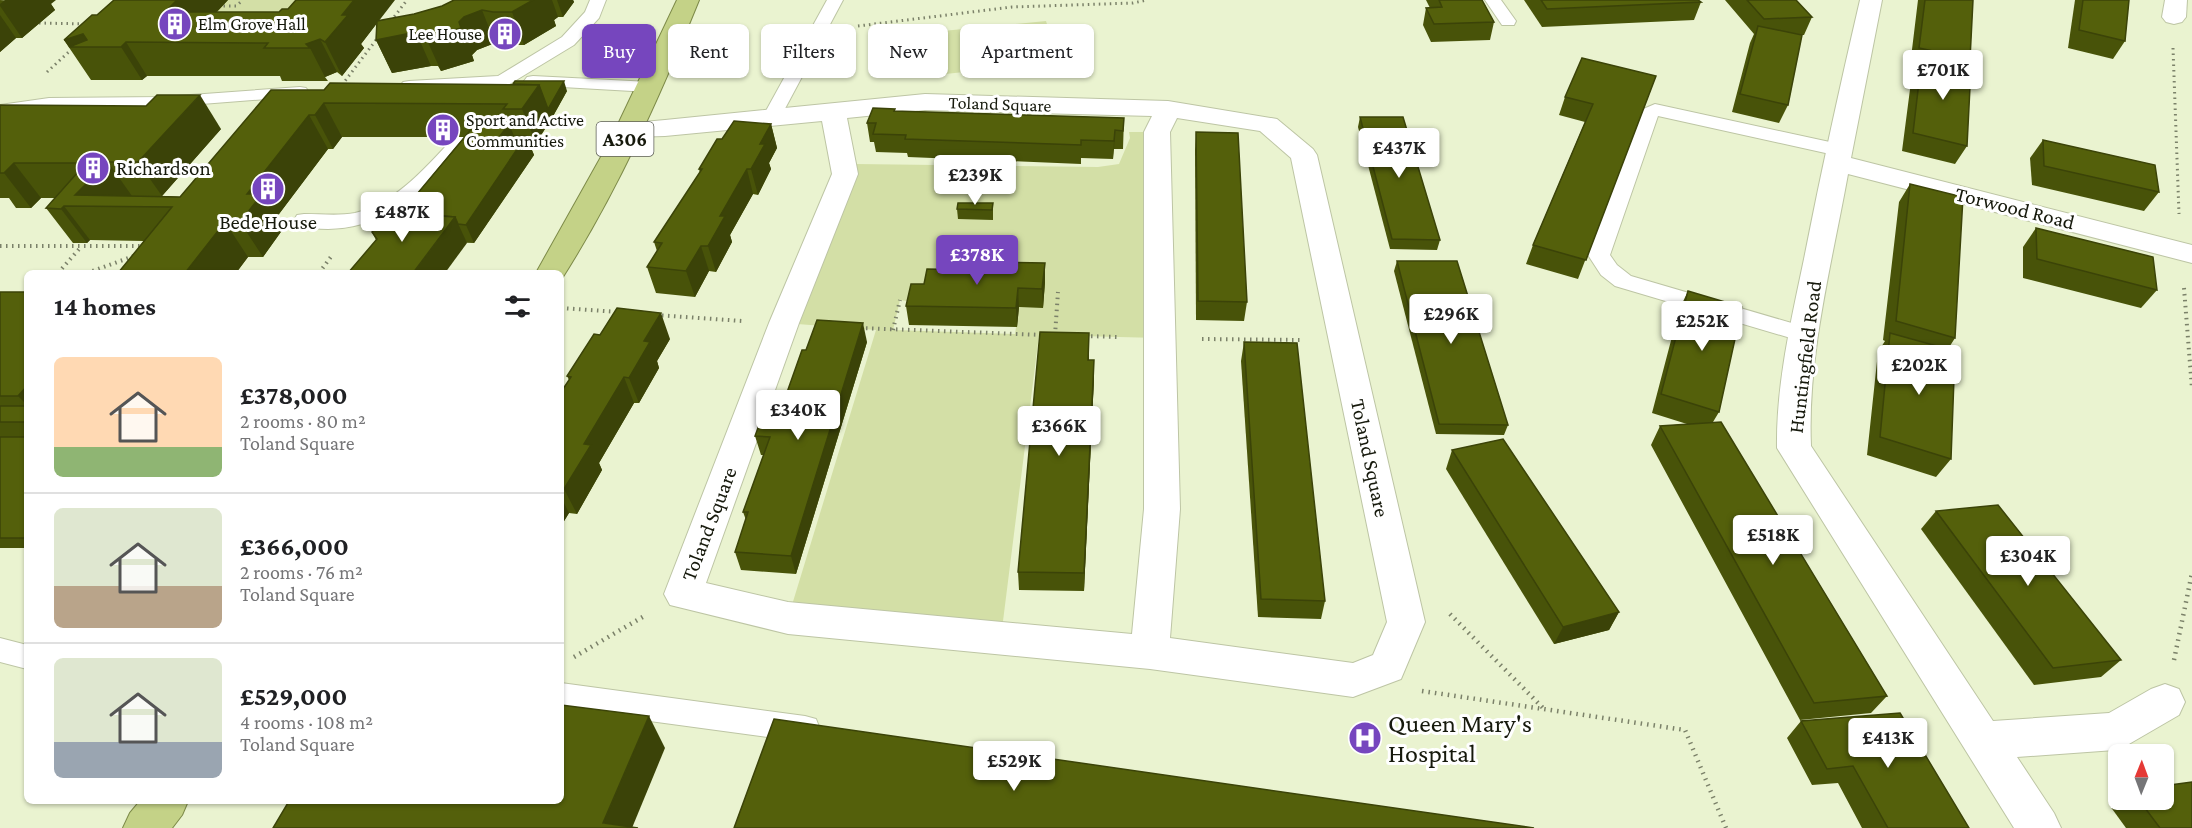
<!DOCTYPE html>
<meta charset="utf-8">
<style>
:root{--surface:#fff;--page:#f6f6f6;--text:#202124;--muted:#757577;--line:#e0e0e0;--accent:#7646be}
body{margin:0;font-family:"Crimson Pro",serif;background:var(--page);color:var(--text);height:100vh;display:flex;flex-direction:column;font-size:22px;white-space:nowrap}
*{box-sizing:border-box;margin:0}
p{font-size:20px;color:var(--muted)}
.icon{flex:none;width:33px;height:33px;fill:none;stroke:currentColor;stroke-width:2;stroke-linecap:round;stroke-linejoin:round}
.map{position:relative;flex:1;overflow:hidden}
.drawer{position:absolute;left:24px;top:270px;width:540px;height:534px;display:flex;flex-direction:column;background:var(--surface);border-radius:9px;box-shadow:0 2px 4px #0004}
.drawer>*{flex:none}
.guide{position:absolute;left:582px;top:24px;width:570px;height:54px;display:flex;gap:12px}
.needle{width:39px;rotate:1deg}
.controls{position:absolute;left:2108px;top:744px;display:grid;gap:12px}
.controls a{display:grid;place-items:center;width:66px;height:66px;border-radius:9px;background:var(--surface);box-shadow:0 2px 4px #0004;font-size:30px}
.price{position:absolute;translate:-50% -51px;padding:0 14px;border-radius:6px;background:#fff;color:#222;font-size:20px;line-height:39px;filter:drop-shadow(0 2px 3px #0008)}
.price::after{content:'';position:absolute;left:50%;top:36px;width:18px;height:14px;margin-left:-9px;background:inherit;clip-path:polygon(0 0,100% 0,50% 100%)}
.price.current{background:var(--accent);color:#fff}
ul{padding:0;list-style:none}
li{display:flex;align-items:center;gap:18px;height:150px;padding:0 30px}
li+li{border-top:2px solid var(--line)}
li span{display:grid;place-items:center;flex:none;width:168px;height:120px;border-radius:9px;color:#555}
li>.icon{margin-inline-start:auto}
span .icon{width:72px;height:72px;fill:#fffc;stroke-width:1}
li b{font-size:26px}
h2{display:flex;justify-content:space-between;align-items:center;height:72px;padding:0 30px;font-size:26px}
.tag{padding:0 21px;border-radius:9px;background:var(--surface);box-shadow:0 2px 4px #0004;font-size:21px;line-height:54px}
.tag.current{background:var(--accent);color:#fff}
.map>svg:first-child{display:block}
.green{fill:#d3dfa6;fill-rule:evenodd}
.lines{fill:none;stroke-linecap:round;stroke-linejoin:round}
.service-casing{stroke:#bdc5a4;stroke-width:2}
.minor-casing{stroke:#bdc5a4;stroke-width:2}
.trunk-casing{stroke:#7d8a48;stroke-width:2}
.path-far2{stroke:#7b8169;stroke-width:3;stroke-dasharray:1.5 4;stroke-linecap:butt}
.path-far1{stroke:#7b8169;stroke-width:4;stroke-dasharray:1.5 4.5;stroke-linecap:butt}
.path{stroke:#7b8169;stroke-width:4.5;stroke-dasharray:1.5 5;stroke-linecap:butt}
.service{fill:#fff;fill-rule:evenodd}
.minor{fill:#fff;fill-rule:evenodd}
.trunk{fill:#c4d287;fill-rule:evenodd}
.wall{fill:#485309}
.shaded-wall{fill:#3b4308}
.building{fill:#54600b;stroke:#3b4308;stroke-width:1.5}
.labels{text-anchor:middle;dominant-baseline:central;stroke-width:6;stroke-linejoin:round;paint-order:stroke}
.far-poi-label{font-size:18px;fill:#16190c;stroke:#fff;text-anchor:start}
.far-street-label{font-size:18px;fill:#16190c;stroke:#fff}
.shield{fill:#fff;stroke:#5c5e55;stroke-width:1.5}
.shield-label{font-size:20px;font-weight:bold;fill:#16190c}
.poi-label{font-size:21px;fill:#16190c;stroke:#fff;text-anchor:start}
.street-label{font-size:21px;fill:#16190c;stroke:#fff}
.near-poi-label{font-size:26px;fill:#16190c;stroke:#fff;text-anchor:start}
</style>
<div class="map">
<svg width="2192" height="828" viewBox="0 0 2192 828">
<rect width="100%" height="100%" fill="#eaf3d0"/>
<g class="green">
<polygon points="228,0 341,0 188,41"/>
<polygon points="1046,21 1059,62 908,78 901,35"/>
<path d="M 1129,132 L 1157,132 L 1159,338 L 1039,335 L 1001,637 L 788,618 L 876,330 L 784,323 L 855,164 L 1098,167 L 1119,164 L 1130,138 ZM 900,300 L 913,302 L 1043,308 L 1019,307 L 1015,334 L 893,330 Z"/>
</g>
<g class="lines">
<defs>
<g id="service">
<polygon points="590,0 606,0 599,18 574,45 508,85 409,91 403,90 400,86 403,82 409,81 498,76 562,37 585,12"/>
<polygon points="827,0 843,0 780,118 778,122 764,122 762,118"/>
<polygon points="1485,0 1501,0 1516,21 1514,25 1502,25"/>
<polygon points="533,76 650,82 656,83 659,87 656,91 650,92 527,85 524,81 527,77"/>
<polygon points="300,87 306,88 309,92 306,96 163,107 49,110 0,117 0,105 49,98 163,97"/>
<polygon points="1655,104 1839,144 1846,146 1849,150 1846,154 1839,156 1658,116 1610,255 1617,265 1631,276 1812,329 1815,334 1812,339 1804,342 1615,286 1601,275 1588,255 1639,114 1641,110"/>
<path d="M 464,132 L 471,134 L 473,138 C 466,149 455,159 445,169 C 405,210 357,240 297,225 L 294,220 L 297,215 L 304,214 C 321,214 339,216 355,213 C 396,204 430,163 457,134 Z"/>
<polygon points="0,638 27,645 27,669 0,662"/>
<polygon points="561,683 805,716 816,719 820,729 816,739 805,742 561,709"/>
</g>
<g id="minor">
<path d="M 1860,0 L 1882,0 L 1851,158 L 2192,245 L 2192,263 L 1848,174 C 1832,263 1807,356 1811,446 L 1993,721 L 2109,713 L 2151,689 L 2165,684 L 2179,689 L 2185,702 L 2179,715 L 2129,744 L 2115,750 L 2017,757 L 2054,813 L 2061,828 L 2014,828 L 1777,448 C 1776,384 1791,321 1804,259 C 1821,172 1840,86 1860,0 Z"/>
<polygon points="2165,0 2187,0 2186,17 2182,22 2174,24 2166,22 2162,17"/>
<path d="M 925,94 L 1168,101 L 1277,119 L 1313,149 L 1317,155 L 1425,622 L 1401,679 L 1353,697 L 1150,669 L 788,634 L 670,605 L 664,594 L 769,323 L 832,174 L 822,121 L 665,136 L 631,137 L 622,134 L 618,129 L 622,124 L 665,120 ZM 925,110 L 1152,116 L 1144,132 L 1144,509 L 1132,634 L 788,602 L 706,583 L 799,323 L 858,174 L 847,118 ZM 1177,118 L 1260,131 L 1291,158 L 1387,622 L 1373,655 L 1353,663 L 1170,638 L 1180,509 L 1170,132 Z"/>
</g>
<g id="trunk">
<path d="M 677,0 L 699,0 C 660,96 617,192 561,280 L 561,273 L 536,273 L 611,139 Z"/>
<polygon points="140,801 188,801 182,815 172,828 123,828 130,813"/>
</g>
</defs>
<use href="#service" class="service-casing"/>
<use href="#minor" class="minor-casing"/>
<use href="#trunk" class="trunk-casing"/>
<g class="path-far2">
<polyline points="218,6 236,6 243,0"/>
<polyline points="391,21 407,0"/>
<polyline points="39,23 86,24"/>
<polyline points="858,26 1012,7 1133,3 1147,0"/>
<polyline points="2173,48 2179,214"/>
<polyline points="47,72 74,47"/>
<polyline points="342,85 379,36"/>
</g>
<g class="path-far1">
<polyline points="0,246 143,246"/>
<polyline points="58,273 81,247"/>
<polyline points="87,273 134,256"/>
<polyline points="319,273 333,254"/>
<polyline points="2184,288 2192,389"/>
<polyline points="561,308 619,312"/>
<polyline points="656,315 742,321"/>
<polyline points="860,328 1044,335"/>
<polyline points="893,330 900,300"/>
<polyline points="1055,335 1058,292"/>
<polyline points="1085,336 1119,337"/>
<polyline points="1202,339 1302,340"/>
</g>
<g class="path">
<polyline points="1450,614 1544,709"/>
<polyline points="574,657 646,615"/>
<polyline points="2174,660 2192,573"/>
<polyline points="1422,691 1685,730 1726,828"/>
</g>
<use href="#service" class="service"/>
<use href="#minor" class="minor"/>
<use href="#trunk" class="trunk"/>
</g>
<g class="wall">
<polygon points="0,0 51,4 55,10 22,38 16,38 0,52"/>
<polygon points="114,0 228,0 217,12 379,21 414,14 442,6 454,0 573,0 574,2 563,17 558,17 554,20 556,26 524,45 506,45 495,43 477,50 472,55 474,61 441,71 438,66 431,66 392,73 376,40 377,23 361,44 364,48 342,76 337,72 325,77 328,81 282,81 280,76 147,76 142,80 91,80 64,40 97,15"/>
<polygon points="1426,0 1482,0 1494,22 1490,40 1431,42 1423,25 1426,8 1430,8"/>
<polygon points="1524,0 1698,0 1701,2 1694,20 1542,27"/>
<polygon points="1725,0 1796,0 1812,17 1804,35 1800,35 1788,105 1779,123 1732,112 1750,43 1754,34"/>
<polygon points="1918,0 1973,0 1970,59 1966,66 1967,146 1955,164 1902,151 1912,74 1916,67 1910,66"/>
<polygon points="2075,0 2129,0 2125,41 2113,59 2068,48"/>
<polygon points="1656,76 1578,279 1526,264 1533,245 1585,122 1559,115 1565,97"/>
<polygon points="271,90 567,91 552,118 536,143 529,143 534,155 474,243 376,240 372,232 401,213 464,137 342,137 333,149 328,149 276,218 283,229 263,257 248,257 236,273 118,273 144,241 90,240 87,243 73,243 46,208 56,198 41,198 31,208 16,208 9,198 0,198 0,105 221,129 162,196 180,197"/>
<polygon points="895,109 895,111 1124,118 1123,149 1114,149 1113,159 1081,158 1081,164 908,157 907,153 876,152 874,142 870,142 867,123"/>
<polygon points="1360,117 1440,240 1437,250 1390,249 1358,127"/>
<polygon points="771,124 777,148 769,163 771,169 758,195 753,194 730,235 732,242 716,272 709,271 695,297 656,293 647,267 657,251 654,242 700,173 699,169 722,139"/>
<polygon points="1196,132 1247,302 1244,321 1196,320 1195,150"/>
<polygon points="2043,140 2159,192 2144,211 2032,185 2030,158"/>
<polygon points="1910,184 1955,338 1948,349 1951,459 1936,477 1867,455 1878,352 1885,341 1883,340 1899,202"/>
<polygon points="993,203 993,220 958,219 957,209"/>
<polygon points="2036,228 2157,290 2141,308 2023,278 2023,247"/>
<polygon points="1397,261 1508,425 1504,435 1436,434 1394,271"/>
<polygon points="1045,263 1045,282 1043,308 1019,307 1017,327 909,325 906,306 924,284 973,270"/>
<polygon points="1688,291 1719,412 1713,422 1887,696 1871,713 1800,720 1651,445 1660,426 1687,424 1652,413 1679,310"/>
<rect x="0" y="292" width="27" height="256"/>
<polygon points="670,339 657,361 659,368 639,403 634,403 599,463 602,470 577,514 569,513 561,526 561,392 569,380 567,376"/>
<polygon points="867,342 796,574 741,570 735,552 746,520 743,512 764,455 761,455 755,436 779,415 806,350"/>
<polygon points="1244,342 1325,601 1321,619 1258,617 1241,361"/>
<polygon points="1089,352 1089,360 1094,360 1094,378 1084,591 1019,590 1018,572"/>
<polygon points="1452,450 1619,612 1609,630 1554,644 1446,469"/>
<polygon points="1936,511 2121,660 2101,677 2034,685 1921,529"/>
<polygon points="1801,721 1969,828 1862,828 1838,783 1812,785 1787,738"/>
<polygon points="2118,799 2163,800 2192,828 2126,828 2110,806"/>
</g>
<g class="shaded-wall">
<polygon points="5,0 56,0 51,4 55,10 22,38 0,6 0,4"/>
<polygon points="177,0 228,0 191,38 169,12 169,8"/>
<polygon points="354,0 395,0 361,44 364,48 342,76 325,42 342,15"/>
<polygon points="533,0 552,0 558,17 554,20 556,26 524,45 512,12"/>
<polygon points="557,0 573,0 574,2 563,17"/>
<polygon points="482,10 495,43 477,50 472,55 474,61 441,71 426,38 459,22 464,17"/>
<polygon points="0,15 16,38 0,52"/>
<polygon points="416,32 431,66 392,73 376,40"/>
<polygon points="83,34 91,47 69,47 64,40"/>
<polygon points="320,39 337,72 325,77 310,48 306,44"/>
<polygon points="126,42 147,76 142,80 121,47"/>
<polygon points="564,81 567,91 552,118 536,143 522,109 539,85"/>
<polygon points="200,95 221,129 162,196 138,162"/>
<polygon points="324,103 342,137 333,149 315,115"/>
<polygon points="309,115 328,149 276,218 283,229 263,257 240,222 247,194"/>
<polygon points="509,124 517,143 500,136"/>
<polygon points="771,124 777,148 769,163 771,169 758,195 751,169 760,144"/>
<polygon points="1115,130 1114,149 1113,159 1114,141"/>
<polygon points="526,136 534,155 474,243 466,225"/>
<polygon points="108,162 132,196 75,195"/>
<polygon points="14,163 41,198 31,208 4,173"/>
<polygon points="747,169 753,194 730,235 732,242 716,272 708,246 720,216"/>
<polygon points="64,206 90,240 87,243 61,209"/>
<polygon points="455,217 467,243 445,273 413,273"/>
<polygon points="225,222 248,257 236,273 185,273"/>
<polygon points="701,246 709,271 695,297 686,271"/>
<polygon points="1045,263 1045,282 1043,308 1042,289"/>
<polygon points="1018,288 1019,307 1017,327 1016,308"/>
<polygon points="661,313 670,339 657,361 659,368 639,403 629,378 644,341"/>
<polygon points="863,323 867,342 796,574 791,556"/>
<polygon points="1094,360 1094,378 1084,591 1084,573"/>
<polygon points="624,377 634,403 599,463 602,470 577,514 564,489 584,444"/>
<polygon points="27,386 27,405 18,396"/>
<polygon points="561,497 569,513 561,526"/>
<polygon points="1619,612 1609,630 1554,644 1563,627"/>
<polygon points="649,716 665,748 632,828 603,823"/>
</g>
<g class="building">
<polygon points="114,0 177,0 169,8 173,8 169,12 279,12 282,9 288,9 296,0 354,0 342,15 348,15 325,42 320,39 306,44 310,48 264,48 268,43 126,42 121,47 69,47 87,40 83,34 64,40 92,15 97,15"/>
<polygon points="454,0 533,0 512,12 493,12 482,10 464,17 459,22 461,28 426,38 423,33 416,32 376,40 377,21 414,14 442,6"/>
<polygon points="1439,0 1482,0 1494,22 1434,24 1426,8 1442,7"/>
<polygon points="1541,0 1698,0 1701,2 1547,9"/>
<polygon points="1747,0 1796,0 1812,17 1764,19"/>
<polygon points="1925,0 1973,0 1970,59 1919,48"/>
<polygon points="2083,0 2129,0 2125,41 2079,30"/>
<polygon points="1758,26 1802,35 1788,105 1740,94"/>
<polygon points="1922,56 1971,67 1967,146 1913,133"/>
<polygon points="1582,58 1656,76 1586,260 1533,245 1593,104 1565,97"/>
<polygon points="515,81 564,81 548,109 539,85 513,84"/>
<polygon points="330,83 539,85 522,109 503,109 507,104 324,103 315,115 309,115 247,194 262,194 240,222 225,222 185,273 118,273 172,207 64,206 61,209 46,208 86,163 14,163 4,173 0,173 0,105 146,106 157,95 200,95 138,162 108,162 75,195 180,197 271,90 324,90"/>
<polygon points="873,108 895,109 894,111 1124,118 1123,131 1115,130 1114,141 1081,140 1081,145 905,139 906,135 873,134 876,123 867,123"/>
<polygon points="1360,117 1403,117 1440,240 1392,239"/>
<polygon points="507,119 509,124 500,136 526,136 466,225 458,224 455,217 401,213 479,120"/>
<polygon points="734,121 771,124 760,144 765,144 751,169 747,169 720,216 725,216 708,246 701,246 686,271 647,267 662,243 654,242 702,169 699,169 717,139 722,139"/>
<polygon points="1196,132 1238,133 1247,302 1198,301"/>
<polygon points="2043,140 2155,165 2159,192 2044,166"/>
<polygon points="1910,184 1963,197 1955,338 1896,321"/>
<polygon points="958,203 993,203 992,210 957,209"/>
<polygon points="398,213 455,217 413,273 348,273 377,239 372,232 385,216"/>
<polygon points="2036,228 2153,257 2157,290 2037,259"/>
<polygon points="1397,261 1457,261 1508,425 1439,424"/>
<polygon points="974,262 1045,263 1042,289 1018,288 1016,308 906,306 911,284 924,284 927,269 973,270"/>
<polygon points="1688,291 1742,307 1719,412 1661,394"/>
<polygon points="0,292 27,292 27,386 18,396 0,396"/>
<polygon points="617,308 661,313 644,341 650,342 629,378 624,377 584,444 591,445 564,489 561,488 561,392 571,377 567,376 594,334 600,335"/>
<polygon points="817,320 863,323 791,556 735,552 748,512 743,512 770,437 755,436 763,414 779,415 802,350 806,350"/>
<polygon points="1040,332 1089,333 1088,360 1094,360 1084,573 1018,572"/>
<polygon points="1890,333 1955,351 1951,459 1880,437"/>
<polygon points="1244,342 1297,343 1325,601 1261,599"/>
<rect x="0" y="406" width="27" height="16"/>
<polygon points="1721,422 1887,696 1814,703 1660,426"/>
<rect x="0" y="437" width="27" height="101"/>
<polygon points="1503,439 1619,612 1563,627 1452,450"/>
<polygon points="1998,505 2121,660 2053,668 1936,511"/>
<polygon points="561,705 649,716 603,823 638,828 273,828 289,801 561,801"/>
<polygon points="1900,713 1969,828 1888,828 1853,766 1827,769 1801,721"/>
<polygon points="774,719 1534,828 734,828"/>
<polygon points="2192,782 2192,828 2160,828 2139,800 2163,800 2163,786"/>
</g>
<defs>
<symbol id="building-disc" viewBox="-11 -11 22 22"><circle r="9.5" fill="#7646be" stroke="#fff"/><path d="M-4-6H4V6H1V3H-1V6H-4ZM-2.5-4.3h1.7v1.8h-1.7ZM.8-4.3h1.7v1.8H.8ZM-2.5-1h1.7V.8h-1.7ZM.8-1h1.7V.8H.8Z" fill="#fff"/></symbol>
<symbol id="hospital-disc" viewBox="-11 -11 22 22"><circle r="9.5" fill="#7646be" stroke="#fff"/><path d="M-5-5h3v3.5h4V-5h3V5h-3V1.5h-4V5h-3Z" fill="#fff"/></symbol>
</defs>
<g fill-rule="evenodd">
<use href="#building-disc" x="156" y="5" width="38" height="38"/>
<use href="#building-disc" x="486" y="15" width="38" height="38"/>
<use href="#building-disc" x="424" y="111" width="38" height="38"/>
<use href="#building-disc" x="74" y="149" width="38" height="38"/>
<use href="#building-disc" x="249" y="170" width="38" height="38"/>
<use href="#hospital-disc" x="1346" y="719" width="38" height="38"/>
</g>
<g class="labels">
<g class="far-poi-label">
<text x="198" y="24">Elm Grove Hall</text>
<text x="482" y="34" text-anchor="end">Lee House</text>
<text x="466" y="120">Sport and Active<tspan x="466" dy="21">Communities</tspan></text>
</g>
<g class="far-street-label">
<text transform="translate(1000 104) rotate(2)">Toland Square</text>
</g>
<rect class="shield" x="596.5" y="122" width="57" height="34" rx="4.5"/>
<g class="shield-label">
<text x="625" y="139">A306</text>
</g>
<g class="poi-label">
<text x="116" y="168">Richardson</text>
<text x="268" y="222" text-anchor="middle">Bede House</text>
</g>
<g class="street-label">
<text transform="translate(2015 208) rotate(14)">Torwood Road</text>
<text transform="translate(1805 357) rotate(-83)">Huntingfield Road</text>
<text transform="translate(1370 458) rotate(78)">Toland Square</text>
<text transform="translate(709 524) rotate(-69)">Toland Square</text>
</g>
<g class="near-poi-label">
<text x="1388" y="723">Queen Mary's<tspan x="1388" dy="30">Hospital</tspan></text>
</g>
</g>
</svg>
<div class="controls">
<a><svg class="needle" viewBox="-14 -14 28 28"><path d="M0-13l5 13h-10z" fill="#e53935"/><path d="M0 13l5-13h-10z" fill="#757577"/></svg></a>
</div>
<b class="price" style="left:1943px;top:101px">£701K</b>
<b class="price" style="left:1399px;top:179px">£437K</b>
<b class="price" style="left:975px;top:206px">£239K</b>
<b class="price" style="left:402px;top:243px">£487K</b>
<b class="price current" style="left:977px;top:286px">£378K</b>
<b class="price" style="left:1451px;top:345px">£296K</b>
<b class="price" style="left:1702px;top:352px">£252K</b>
<b class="price" style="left:1919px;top:396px">£202K</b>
<b class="price" style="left:798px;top:441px">£340K</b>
<b class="price" style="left:1059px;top:457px">£366K</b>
<b class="price" style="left:1773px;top:566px">£518K</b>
<b class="price" style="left:2028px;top:587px">£304K</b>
<b class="price" style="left:1888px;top:769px">£413K</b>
<b class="price" style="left:1014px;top:792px">£529K</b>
<div class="guide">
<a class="tag current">Buy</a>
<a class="tag">Rent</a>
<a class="tag">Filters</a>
<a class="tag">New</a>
<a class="tag">Apartment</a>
</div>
<section class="drawer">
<h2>14 homes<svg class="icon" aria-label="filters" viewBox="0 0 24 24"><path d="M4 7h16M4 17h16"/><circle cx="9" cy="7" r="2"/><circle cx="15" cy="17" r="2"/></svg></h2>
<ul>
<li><span style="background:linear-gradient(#ffd9b3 75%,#8fb573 0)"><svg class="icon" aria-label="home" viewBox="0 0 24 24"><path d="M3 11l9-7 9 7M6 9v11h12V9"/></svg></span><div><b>£378,000</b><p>2 rooms · 80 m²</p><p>Toland Square</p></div></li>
<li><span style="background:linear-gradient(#dfe7d0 65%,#b9a48a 0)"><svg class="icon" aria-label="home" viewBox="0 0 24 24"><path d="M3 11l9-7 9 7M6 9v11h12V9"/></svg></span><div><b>£366,000</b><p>2 rooms · 76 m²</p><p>Toland Square</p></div></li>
<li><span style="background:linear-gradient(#dfe7d0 70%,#9aa5b1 0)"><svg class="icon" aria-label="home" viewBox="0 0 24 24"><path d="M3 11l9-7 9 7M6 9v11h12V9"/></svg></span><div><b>£529,000</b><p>4 rooms · 108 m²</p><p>Toland Square</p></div></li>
</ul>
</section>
</div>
